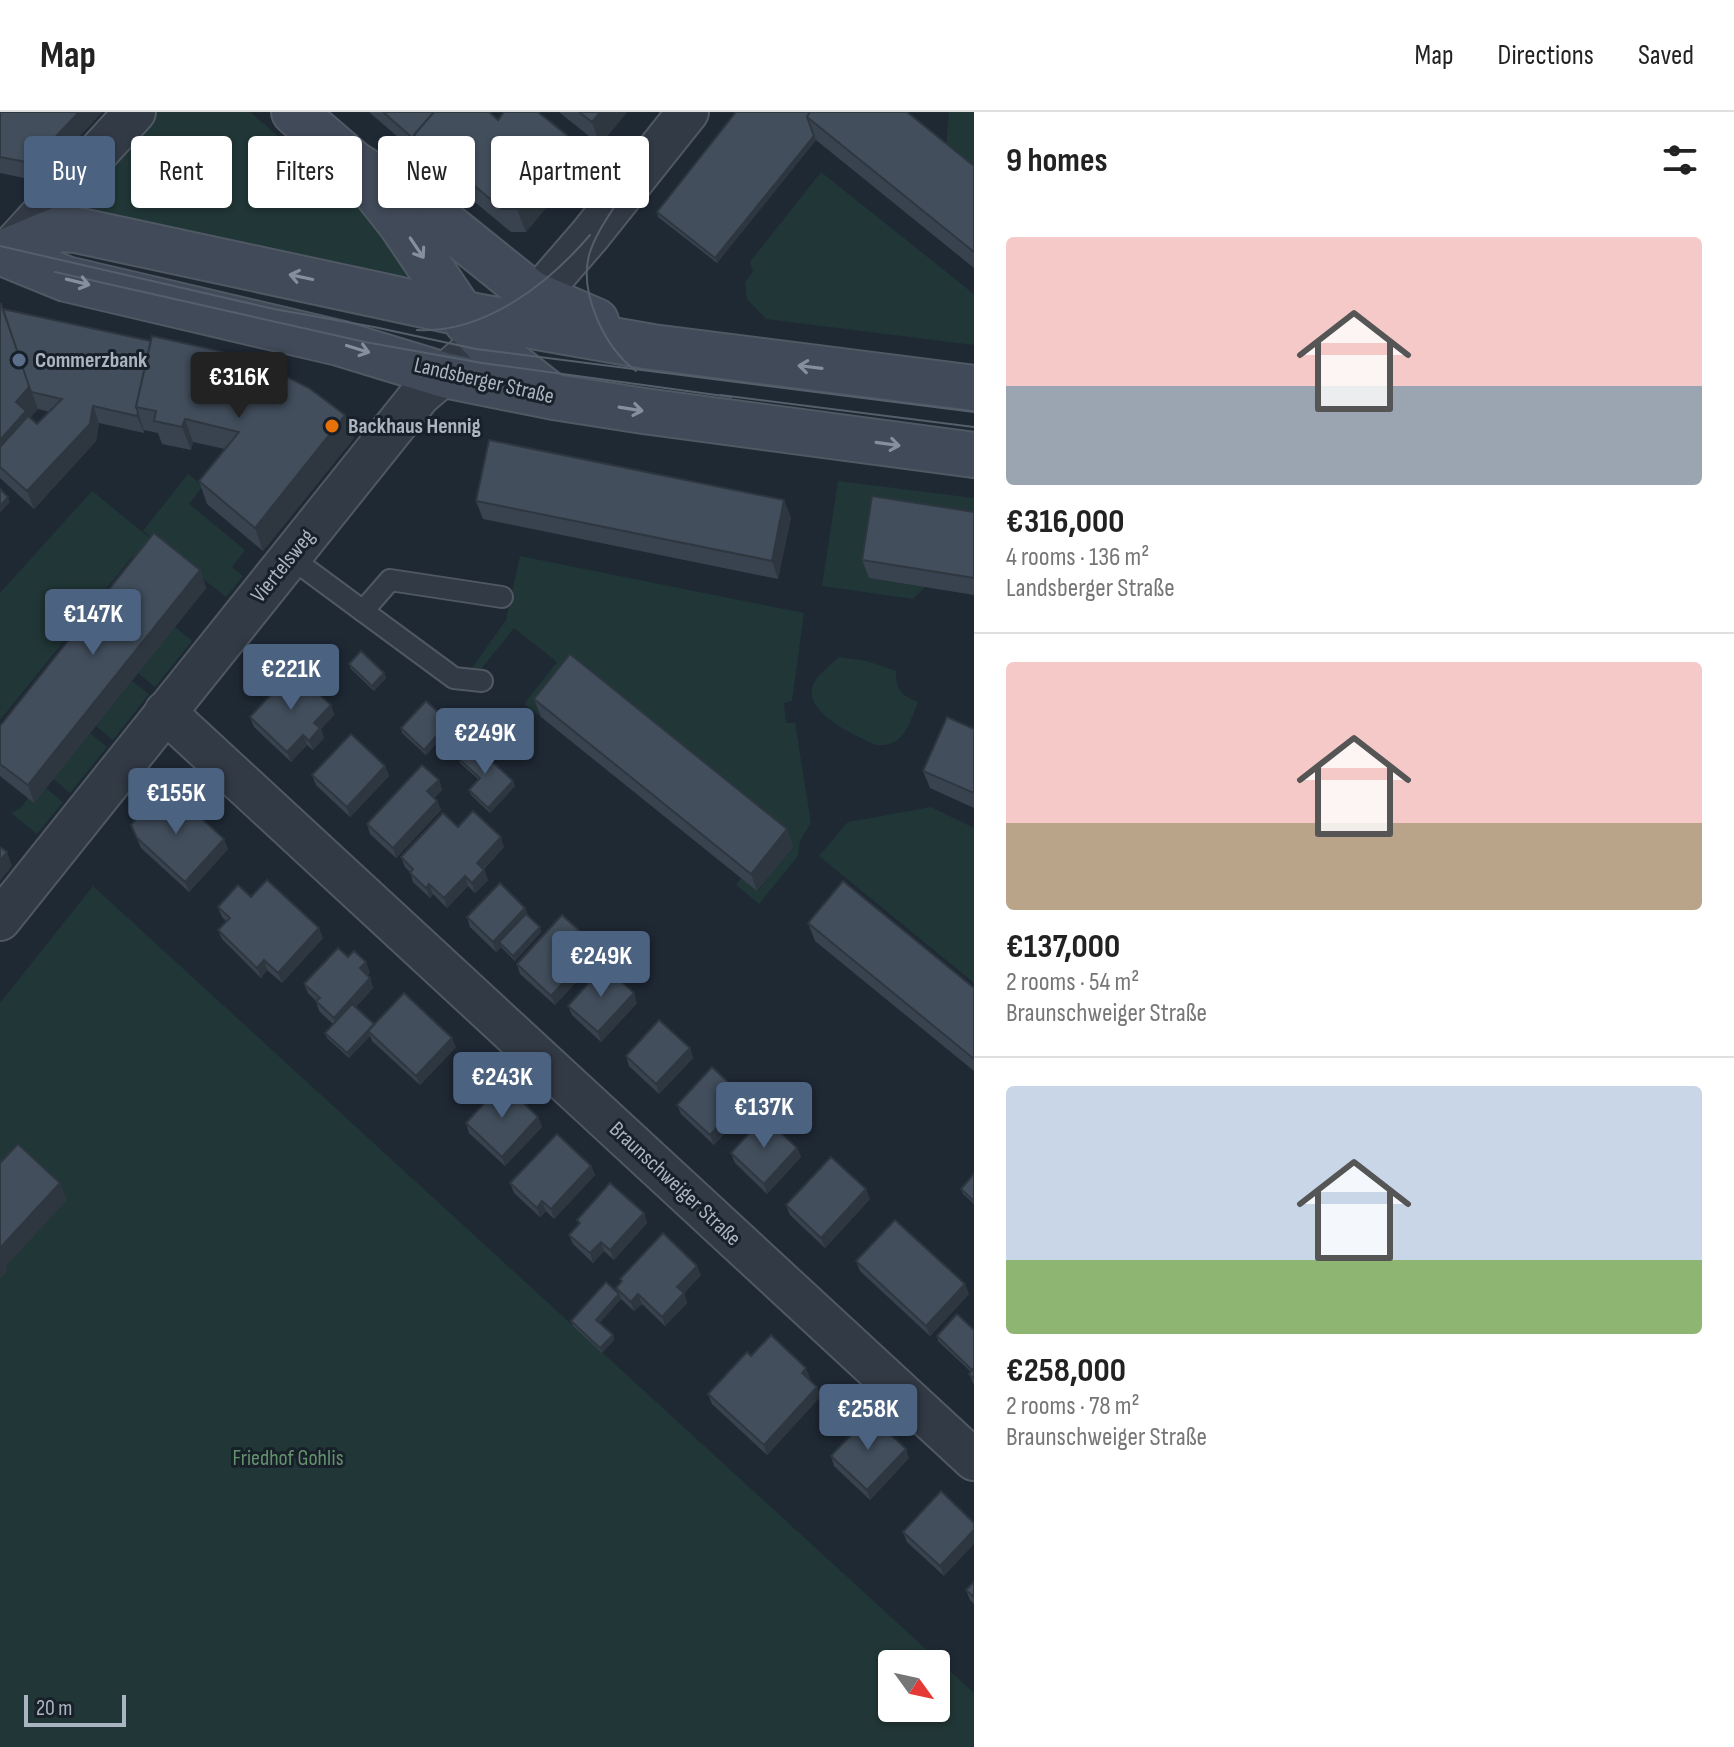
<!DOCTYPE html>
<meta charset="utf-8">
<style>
:root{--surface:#fff;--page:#f2f2f2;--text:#222;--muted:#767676;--line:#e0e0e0;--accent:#4b6281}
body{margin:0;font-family:"Sofia Sans Condensed",sans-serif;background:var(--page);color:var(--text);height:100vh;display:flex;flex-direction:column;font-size:30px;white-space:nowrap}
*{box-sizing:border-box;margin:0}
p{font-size:26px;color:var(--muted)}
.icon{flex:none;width:44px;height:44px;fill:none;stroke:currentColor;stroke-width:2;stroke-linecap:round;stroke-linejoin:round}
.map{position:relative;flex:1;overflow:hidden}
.drawer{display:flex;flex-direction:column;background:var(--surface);width:760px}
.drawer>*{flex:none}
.guide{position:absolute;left:24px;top:24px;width:760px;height:72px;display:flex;gap:16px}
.needle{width:52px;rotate:123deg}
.controls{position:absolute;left:878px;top:1538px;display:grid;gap:16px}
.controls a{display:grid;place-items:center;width:72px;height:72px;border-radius:8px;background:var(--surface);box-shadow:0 2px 6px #0004;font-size:40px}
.scale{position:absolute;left:24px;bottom:20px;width:102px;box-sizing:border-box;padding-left:8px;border:4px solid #abb5c2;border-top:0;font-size:22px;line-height:28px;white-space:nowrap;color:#abb5c2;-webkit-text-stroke:6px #182029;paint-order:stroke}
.price{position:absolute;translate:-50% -68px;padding:0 18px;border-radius:8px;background:var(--accent);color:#fff;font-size:26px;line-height:52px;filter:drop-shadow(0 2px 4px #0008)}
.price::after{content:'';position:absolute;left:50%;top:48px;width:24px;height:18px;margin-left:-12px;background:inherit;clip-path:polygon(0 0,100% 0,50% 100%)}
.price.on{background:#222;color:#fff}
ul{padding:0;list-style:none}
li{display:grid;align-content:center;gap:16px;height:424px;padding:0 32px}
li+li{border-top:2px solid var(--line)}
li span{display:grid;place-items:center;height:248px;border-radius:8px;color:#555}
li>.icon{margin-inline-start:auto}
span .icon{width:144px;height:144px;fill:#fffc;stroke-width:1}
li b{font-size:34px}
h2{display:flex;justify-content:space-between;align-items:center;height:96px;padding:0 32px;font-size:34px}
.chip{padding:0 28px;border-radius:8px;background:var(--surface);box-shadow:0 2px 6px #0004;font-size:28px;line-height:72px}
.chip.on{background:var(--accent);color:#fff}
header{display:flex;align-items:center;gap:48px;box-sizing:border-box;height:112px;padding:0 40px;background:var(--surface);border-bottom:2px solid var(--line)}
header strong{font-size:38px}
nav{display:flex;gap:44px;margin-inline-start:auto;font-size:28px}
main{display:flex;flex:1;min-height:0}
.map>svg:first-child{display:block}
.green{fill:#213636;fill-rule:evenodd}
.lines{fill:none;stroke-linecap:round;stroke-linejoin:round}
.lane-casing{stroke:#4f5863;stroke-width:24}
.street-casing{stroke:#4f5863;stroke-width:44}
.secondary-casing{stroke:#4f5863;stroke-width:48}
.lane{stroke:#323a45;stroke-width:20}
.street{stroke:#323a45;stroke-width:40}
.secondary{stroke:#404a58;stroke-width:44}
.tram{stroke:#545f6c;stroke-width:2}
.wall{fill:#39434f;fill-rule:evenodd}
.shaded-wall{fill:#2e3740}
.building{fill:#424e5c;stroke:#2e3740;stroke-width:2}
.oneway{stroke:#86909d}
.service-dot{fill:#5c6f8a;stroke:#182029;stroke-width:3}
.food-dot{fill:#e8710a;stroke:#182029;stroke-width:3}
.labels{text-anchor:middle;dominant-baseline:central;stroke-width:6;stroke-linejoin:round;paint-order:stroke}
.poi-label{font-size:22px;font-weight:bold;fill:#abb5c2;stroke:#182029;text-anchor:start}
.street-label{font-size:22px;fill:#abb5c2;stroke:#182029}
.park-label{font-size:22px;fill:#64926d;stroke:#182029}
</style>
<header>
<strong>Map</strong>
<nav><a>Map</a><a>Directions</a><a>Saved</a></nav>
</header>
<main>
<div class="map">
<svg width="974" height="1635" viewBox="0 0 974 1635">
<rect width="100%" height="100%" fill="#1f2934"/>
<g class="green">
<path d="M 158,0 L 250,0 C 306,49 368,95 410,158 L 401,170 L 81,99 L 77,89 Z"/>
<polygon points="949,0 974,0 974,70 945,47"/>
<polygon points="821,60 974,182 974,233 766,207 747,187 745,170 753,160 750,150"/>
<polygon points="188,362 203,374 189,392 245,438 232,455 243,464 226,485 143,419"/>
<polygon points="838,369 974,386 974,416 869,466 925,475 913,487 822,474"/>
<polygon points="92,379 162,436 147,456 132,445 0,608 0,481"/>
<polygon points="520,444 804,501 792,589 784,591 786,611 795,611 811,711 800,729 798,744 759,792 736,773 741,766 758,779 793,734 541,605 524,592 557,550 514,516 478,561 472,556 506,508"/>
<polygon points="175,515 192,529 155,575 138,561"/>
<path d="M 839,545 L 867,549 L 896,559 C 895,577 902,584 918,590 C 909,612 904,636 876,633 C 856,624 803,601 813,573 C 817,563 831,553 839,545 Z"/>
<polygon points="132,569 149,582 113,628 96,614"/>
<polygon points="90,621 107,635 70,681 53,667"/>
<polygon points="46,676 63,690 37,722 11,701 21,696 28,686 34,691"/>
<polygon points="931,695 974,716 974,871 819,744 848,710"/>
<path d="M 93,774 L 974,1581 L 974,1635 L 0,1635 L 0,891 ZM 892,1552 L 936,1552 L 936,1596 L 892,1596 Z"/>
</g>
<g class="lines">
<defs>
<g id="lane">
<polyline points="290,445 363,499 390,468 502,485"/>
<polyline points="363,499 454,566 482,569"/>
</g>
<g id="street">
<polyline points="8,139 135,0"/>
<polyline points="165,600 974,1348"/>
<polyline points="0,808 420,283 538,183 590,123 688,0"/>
</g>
<g id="secondary">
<polyline points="294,0 353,51 429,99 531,181 596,209"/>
<polyline points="371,74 401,112 467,210 494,239 545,279"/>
<polyline points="0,140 66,167 339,231 444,263 554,285 644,299 974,343"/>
<polyline points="5,142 11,137 59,117 76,118 480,205 652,235 974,276"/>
</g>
</defs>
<use href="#lane" class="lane-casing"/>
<use href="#street" class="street-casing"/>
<use href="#secondary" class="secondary-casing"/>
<use href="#lane" class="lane"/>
<use href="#street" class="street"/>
<use href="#secondary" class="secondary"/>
<g class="tram">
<path d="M 622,83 C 610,102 595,122 589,143 C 579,182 605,236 636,259"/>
<polyline points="0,134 274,197 374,215 476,237 974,300"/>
<polyline points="55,160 365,230 482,251 731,285"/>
<path d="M 417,218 C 485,222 549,171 590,123"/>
<polyline points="720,283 974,315"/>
</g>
</g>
<g class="wall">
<polygon points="0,0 102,0 38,69 0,61"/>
<polygon points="369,0 489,0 498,8 574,29 582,52 526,120 511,120 422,46"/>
<polygon points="559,0 627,0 600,33"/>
<polygon points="736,0 907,0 974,54 974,156 816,28 717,151 658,105 657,100"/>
<path d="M 0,194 L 3,197 L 345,303 L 354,326 L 263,439 L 207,392 L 199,369 L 225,337 L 193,330 L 191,338 L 162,332 L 158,321 L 144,318 L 144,321 L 99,311 L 96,329 L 34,397 L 0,366 ZM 38,297 L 50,300 L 37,312 L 30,306 Z"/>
<polygon points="476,389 791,405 778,467 483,407"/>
<polygon points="974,400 974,483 869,466 862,448"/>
<polygon points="200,458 206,476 34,691 0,664 0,614"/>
<polygon points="349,552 384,561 386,566 374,579 351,557"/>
<polygon points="534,587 787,717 793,735 757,779 541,605"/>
<polygon points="331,593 334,603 321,617 324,626 313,638 307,633 291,650 254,615 250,605"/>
<polygon points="451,615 426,643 402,621 401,616"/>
<polygon points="974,617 974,696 930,676 923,659"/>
<polygon points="458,646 515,674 490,701 471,683 469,678 479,668 460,651"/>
<polygon points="385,654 389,664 350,705 316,673 312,663"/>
<polygon points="439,668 442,678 434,686 437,689 441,698 396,746 370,722 367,712"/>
<polygon points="131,713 228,737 189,780 141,736"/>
<polygon points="458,715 504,735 484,757 488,768 475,781 468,774 447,796 433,782 430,786 413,770 410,760 405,755 401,745"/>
<polygon points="251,785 323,826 282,871 267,858 261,866 222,827 218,818 226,809 222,805 218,795"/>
<polygon points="525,796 529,805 541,820 515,849 501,835 496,840 470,815 467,805"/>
<polygon points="808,811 974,876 974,959 815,829"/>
<polygon points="600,844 555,893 520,862 517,852"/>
<polygon points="348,845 370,860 367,863 370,866 373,876 356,895 374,912 456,935 420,973 372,929 370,924 349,946 327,926 325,921 333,912 319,899 316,889 308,881 304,872"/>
<polygon points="637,891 601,930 572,903 568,894"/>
<polygon points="690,936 693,946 659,982 629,954 626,944"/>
<polygon points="677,993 748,995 714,1033 681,1002"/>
<polygon points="538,1005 542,1015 505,1054 469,1021 466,1011"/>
<polygon points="797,1036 801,1045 767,1082 735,1051 731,1041"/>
<polygon points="591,1054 595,1063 554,1107 546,1099 540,1105 514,1081 510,1071"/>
<polygon points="974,1062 974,1092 963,1082 961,1077"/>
<polygon points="870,1087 825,1136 790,1103 786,1093"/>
<polygon points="644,1101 647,1111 614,1148 604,1139 593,1151 573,1132 569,1123 579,1112 577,1108"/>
<polygon points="856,1149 969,1182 930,1224 860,1159"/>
<polygon points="701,1163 684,1181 687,1191 665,1214 642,1192 634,1199 621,1187 599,1211 613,1223 614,1228 602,1241 573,1214 571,1209 617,1181 616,1176 621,1170 620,1167"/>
<polygon points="974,1218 974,1273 969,1262 971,1260 938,1229 937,1224"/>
<polygon points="751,1244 810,1266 808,1267 817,1275 820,1285 767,1343 712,1292 708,1282"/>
<polygon points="831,1344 909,1346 870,1388 834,1354"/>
<polygon points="941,1379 944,1464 907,1430 903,1420"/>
<polygon points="974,1470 974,1492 970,1488 966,1478"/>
</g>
<g class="shaded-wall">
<polygon points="79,0 102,0 38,69 31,51"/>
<polygon points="600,0 627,0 600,33 592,10"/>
<polygon points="814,24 816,28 717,151 715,146"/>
<polygon points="574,29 582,52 526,120 517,97"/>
<polygon points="1,192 38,297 29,307 0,355 0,328 16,290"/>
<polygon points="93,294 99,311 96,329 34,397 27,379"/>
<polygon points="138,300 144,318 144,321 137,304"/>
<polygon points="345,303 354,326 263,439 255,416"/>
<polygon points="185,307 193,330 191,338 182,315"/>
<polygon points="8,385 10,390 0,401 0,394"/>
<polygon points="784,388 791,405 778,467 772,449"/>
<polygon points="200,458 206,476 34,691 28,673"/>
<polygon points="384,561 386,566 374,579 372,574"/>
<polygon points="331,593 334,603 321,617 324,626 313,638 309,629 314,611"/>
<polygon points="449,610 451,615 426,643 424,638"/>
<polygon points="303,623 307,633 291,650 287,640"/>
<polygon points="385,654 389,664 350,705 347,695"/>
<polygon points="439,668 442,678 430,689 427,679"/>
<polygon points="513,669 515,674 490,701 488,696"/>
<polygon points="437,689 441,698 396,746 393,736"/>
<polygon points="787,717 793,735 757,779 751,762"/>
<polygon points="501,725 504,735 480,760 477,751"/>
<polygon points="224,727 228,737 189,780 185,770"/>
<polygon points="7,740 12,754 0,769 0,749"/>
<polygon points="484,758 488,768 475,781 472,771"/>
<polygon points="465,764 468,774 447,796 444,786"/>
<polygon points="429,772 433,782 430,786 426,776"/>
<polygon points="525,796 529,805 499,830 501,835 496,840 493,830"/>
<polygon points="540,815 541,820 515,849 513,844"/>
<polygon points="319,816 323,826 282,871 278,861"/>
<polygon points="596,834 600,844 555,893 551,884"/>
<polygon points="264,848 267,858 261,866 257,856"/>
<polygon points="366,850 370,860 363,866 360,856"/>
<polygon points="370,866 373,876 337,916 334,906"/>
<polygon points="634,881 637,891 601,930 598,920"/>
<polygon points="374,912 368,919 370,924 349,946 347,941"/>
<polygon points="452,926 456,935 420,973 416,964"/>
<polygon points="690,936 693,946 659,982 656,972"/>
<polygon points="745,986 748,995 714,1033 710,1023"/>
<polygon points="538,1005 542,1015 505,1054 502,1045"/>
<polygon points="797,1036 801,1045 767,1082 764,1072"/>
<polygon points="591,1054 595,1063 554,1107 551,1097"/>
<polygon points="60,1071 67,1088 6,1154 8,1158 0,1167 0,1136"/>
<polygon points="866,1077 870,1087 825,1136 821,1126"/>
<polygon points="542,1089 546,1099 540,1105 537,1096"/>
<polygon points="644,1101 647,1111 614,1148 610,1138"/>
<polygon points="601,1130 604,1139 593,1151 590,1141"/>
<polygon points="697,1154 701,1163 681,1185 677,1175"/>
<polygon points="965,1172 969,1182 930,1224 926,1214"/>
<polygon points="684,1181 687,1191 665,1214 662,1205"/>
<polygon points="619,1182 621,1187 598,1213 596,1208"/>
<polygon points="638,1182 642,1192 634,1199 631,1190"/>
<polygon points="613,1223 614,1228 602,1241 600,1236"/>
<polygon points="806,1256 810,1266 805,1270 802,1261"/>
<polygon points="817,1275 820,1285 767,1343 764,1333"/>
<polygon points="906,1337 909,1346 870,1388 867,1378"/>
<polygon points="974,1418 974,1432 944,1464 940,1454"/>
</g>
<g class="building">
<polygon points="0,0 79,0 31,51 0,45"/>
<polygon points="383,0 434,0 414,23 416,29"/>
<polygon points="434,0 489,0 498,8 504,0 538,0 574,29 517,97 502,97 414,23"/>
<polygon points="579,0 600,0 592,10"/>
<polygon points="736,0 810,0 807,5 814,24 715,146 657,100"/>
<polygon points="810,0 907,0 974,54 974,140 807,5"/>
<polygon points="1,192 30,274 16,290 26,299 0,328 0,194"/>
<polygon points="3,197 151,229 136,295 138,300 137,304 93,294 90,312 27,379 0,355 0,335 28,304 37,312 62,287 31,280"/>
<polygon points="152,224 219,239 273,258 309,276 345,303 255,416 199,369 239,320 185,307 182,315 154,309 156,299 136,295"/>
<polygon points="489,328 784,388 772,449 476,389"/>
<polygon points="0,377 8,385 0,394"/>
<polygon points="872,384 974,400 974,466 862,448"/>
<polygon points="154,421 200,458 28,673 0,652 0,614"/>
<polygon points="361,539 384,561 372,574 349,552"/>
<polygon points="570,542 787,717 751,762 534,587"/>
<polygon points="293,559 331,593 314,611 320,616 309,629 303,623 287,640 250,605"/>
<polygon points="426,589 449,610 424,638 401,616"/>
<polygon points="947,605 974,617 974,681 923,659"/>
<polygon points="351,622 385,654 347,695 312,663"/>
<polygon points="472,631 513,669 488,696 469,678 480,666 458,646"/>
<polygon points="422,653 439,668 427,679 437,689 393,736 367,712"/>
<polygon points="155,684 166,693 177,684 224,727 185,770 137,726 131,713"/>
<polygon points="473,699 501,725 477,751 484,758 472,771 465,764 444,786 429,772 426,776 410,761 413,757 401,745 443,701 458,715"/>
<polygon points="0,735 7,740 0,749"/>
<polygon points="267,768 319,816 278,861 264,848 257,856 218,818 230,806 218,795 238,773 251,785"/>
<polygon points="843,769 974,876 974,947 808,811"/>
<polygon points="500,771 525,796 493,830 467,805"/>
<polygon points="526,802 540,815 513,844 499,830"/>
<polygon points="562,803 596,834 551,884 517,852"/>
<polygon points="338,836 348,845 354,839 366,850 360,856 370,866 334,906 316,889 320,886 304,872"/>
<polygon points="604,854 634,881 598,920 568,894"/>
<polygon points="404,881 452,926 416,964 368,919"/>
<polygon points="352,892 374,912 347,941 325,921"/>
<polygon points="659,908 690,936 656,972 626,944"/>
<polygon points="712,955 745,986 710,1023 677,993"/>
<polygon points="503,971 538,1005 502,1045 466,1011"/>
<polygon points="764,1005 797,1036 764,1072 731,1041"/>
<polygon points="557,1022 591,1054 551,1097 542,1089 537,1096 510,1071"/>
<polygon points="18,1032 60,1071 0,1136 0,1051"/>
<polygon points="831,1045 866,1077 821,1126 786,1093"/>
<polygon points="974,1062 974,1089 961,1077"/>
<polygon points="610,1071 644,1101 610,1138 601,1130 590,1141 569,1123 580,1111 577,1108"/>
<polygon points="895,1108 965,1172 926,1214 856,1149"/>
<polygon points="663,1121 697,1154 677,1175 684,1181 662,1205 638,1182 631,1190 616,1176 622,1169 620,1167"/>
<polygon points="606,1170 619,1182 596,1208 613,1223 600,1236 571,1209"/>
<polygon points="957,1202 974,1218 974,1256 972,1258 937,1224"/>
<polygon points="771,1223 806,1256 802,1261 817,1275 764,1333 708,1282 747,1240 751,1244"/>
<polygon points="974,1256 974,1267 969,1262"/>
<polygon points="870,1303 906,1337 867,1378 831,1344"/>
<polygon points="941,1379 974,1411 974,1418 940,1454 903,1420"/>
<polygon points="974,1470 974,1485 966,1478"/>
</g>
<defs><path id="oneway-shaft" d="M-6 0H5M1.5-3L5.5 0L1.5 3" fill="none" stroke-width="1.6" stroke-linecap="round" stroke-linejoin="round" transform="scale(2)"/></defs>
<g class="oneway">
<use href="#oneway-shaft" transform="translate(417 136) rotate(56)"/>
<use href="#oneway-shaft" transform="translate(301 165) rotate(-168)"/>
<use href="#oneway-shaft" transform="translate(78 170) rotate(14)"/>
<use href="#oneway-shaft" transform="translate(358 237) rotate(17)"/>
<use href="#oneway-shaft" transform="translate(810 255) rotate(-173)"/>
<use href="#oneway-shaft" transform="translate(631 297) rotate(9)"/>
<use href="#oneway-shaft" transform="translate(888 332) rotate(8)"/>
</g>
<circle class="service-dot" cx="19" cy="248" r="8"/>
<circle class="food-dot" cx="332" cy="314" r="8"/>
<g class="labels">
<g class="poi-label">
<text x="35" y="248">Commerzbank</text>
<text x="348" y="314">Backhaus Hennig</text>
</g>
<g class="street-label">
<text transform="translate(484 269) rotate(13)">Landsberger Straße</text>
<text transform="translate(283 454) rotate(-51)">Viertelsweg</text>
<text transform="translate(675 1072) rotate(43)">Braunschweiger Straße</text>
</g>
<g class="park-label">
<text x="288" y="1346">Friedhof Gohlis</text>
</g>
</g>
</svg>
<div class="controls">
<a><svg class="needle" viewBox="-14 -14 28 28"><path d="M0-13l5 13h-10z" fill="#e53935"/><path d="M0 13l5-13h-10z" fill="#767676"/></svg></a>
</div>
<div class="scale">20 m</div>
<b class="price on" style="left:239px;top:308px">€316K</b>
<b class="price" style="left:93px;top:545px">€147K</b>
<b class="price" style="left:291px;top:600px">€221K</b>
<b class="price" style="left:485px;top:664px">€249K</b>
<b class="price" style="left:176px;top:724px">€155K</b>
<b class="price" style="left:601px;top:887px">€249K</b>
<b class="price" style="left:502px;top:1008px">€243K</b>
<b class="price" style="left:764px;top:1038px">€137K</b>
<b class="price" style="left:868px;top:1340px">€258K</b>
<div class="guide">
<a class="chip on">Buy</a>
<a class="chip">Rent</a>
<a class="chip">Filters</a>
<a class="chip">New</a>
<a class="chip">Apartment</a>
</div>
</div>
<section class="drawer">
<h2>9 homes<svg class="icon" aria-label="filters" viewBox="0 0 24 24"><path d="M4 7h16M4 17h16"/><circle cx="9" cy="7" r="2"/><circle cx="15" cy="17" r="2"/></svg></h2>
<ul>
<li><span style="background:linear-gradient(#f6c9c9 60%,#9aa5b1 0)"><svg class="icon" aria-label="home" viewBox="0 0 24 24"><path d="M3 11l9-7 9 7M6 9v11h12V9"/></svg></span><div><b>€316,000</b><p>4 rooms · 136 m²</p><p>Landsberger Straße</p></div></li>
<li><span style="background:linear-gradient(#f6c9c9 65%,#b9a48a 0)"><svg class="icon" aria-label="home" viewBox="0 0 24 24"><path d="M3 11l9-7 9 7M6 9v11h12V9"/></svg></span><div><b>€137,000</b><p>2 rooms · 54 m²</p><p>Braunschweiger Straße</p></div></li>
<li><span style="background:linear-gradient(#c9d6e8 70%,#8fb573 0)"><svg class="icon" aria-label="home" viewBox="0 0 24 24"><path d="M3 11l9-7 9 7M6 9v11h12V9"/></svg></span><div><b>€258,000</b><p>2 rooms · 78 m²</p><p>Braunschweiger Straße</p></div></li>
</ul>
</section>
</main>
